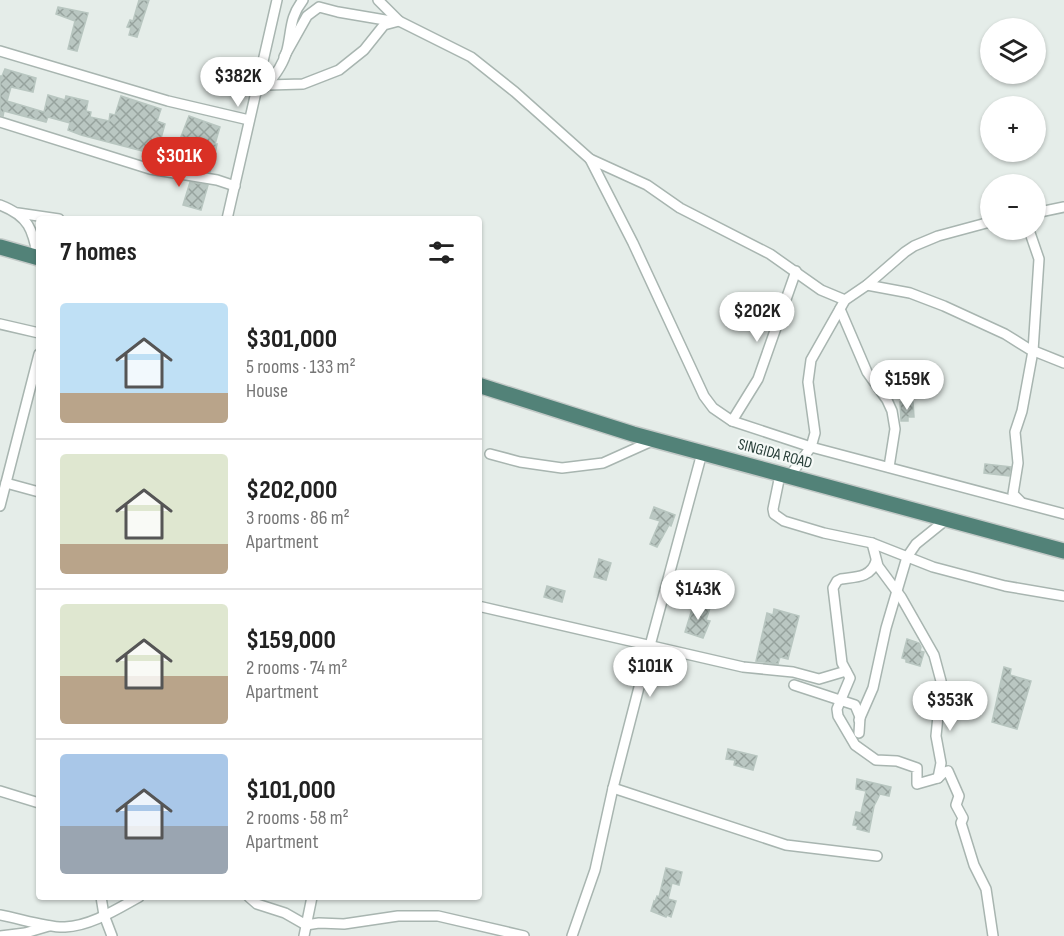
<!DOCTYPE html>
<meta charset="utf-8">
<style>
:root{--surface:#fff;--page:#f2f2f2;--text:#222;--muted:#767676;--line:#e0e0e0;--accent:#d93025}
body{margin:0;font-family:"Sofia Sans Condensed",sans-serif;background:var(--page);color:var(--text);height:100vh;display:flex;flex-direction:column;font-size:22px;white-space:nowrap}
*{box-sizing:border-box;margin:0}
p{font-size:20px;color:var(--muted)}
.icon{flex:none;width:33px;height:33px;fill:none;stroke:currentColor;stroke-width:2;stroke-linecap:round;stroke-linejoin:round}
.map{position:relative;flex:1;overflow:hidden}
.side{position:absolute;left:36px;top:216px;width:446px;height:684px;display:flex;flex-direction:column;background:var(--surface);border-radius:6px;box-shadow:0 2px 4px #0004}
.side>*{flex:none}
.controls{position:absolute;left:980px;top:18px;display:grid;gap:12px}
.controls a{display:grid;place-items:center;width:66px;height:66px;border-radius:50%;background:var(--surface);box-shadow:0 2px 4px #0004;font-size:30px}
.price{position:absolute;translate:-50% -51px;padding:0 14px;border-radius:21px;background:#fff;color:#222;font-size:20px;line-height:39px;filter:drop-shadow(0 2px 3px #0008)}
.price::after{content:'';position:absolute;left:50%;top:36px;width:18px;height:14px;margin-left:-9px;background:inherit;clip-path:polygon(0 0,100% 0,50% 100%)}
.price.active{background:var(--accent);color:#fff}
ul{padding:0;list-style:none}
li{display:flex;align-items:center;gap:18px;height:150px;padding:0 24px}
li+li{border-top:2px solid var(--line)}
li span{display:grid;place-items:center;flex:none;width:168px;height:120px;border-radius:6px;color:#555}
li>.icon{margin-inline-start:auto}
span .icon{width:72px;height:72px;fill:#fffc;stroke-width:1}
li b{font-size:26px}
h2{display:flex;justify-content:space-between;align-items:center;height:72px;padding:0 24px;font-size:26px}
.map>svg:first-child{display:block}
.building{fill:url(#building-cross-hatch);stroke:#b8c6c0;stroke-width:1.5}
.lines{fill:none;stroke-linecap:round;stroke-linejoin:round}
.minor-casing{stroke:#a8b5b0;stroke-width:12}
.trunk-casing{stroke:#c2c9c7;stroke-width:18}
.minor{stroke:#fff;stroke-width:9}
.trunk{stroke:#528278;stroke-width:15}
.labels{text-anchor:middle;dominant-baseline:central;stroke-width:4.5;stroke-linejoin:round;paint-order:stroke}
.street-label{font-size:16px;fill:#263d37;stroke:#f5f9f7}
</style>
<div class="map">
<svg width="1064" height="936" viewBox="0 0 1064 936">
<defs>
<pattern id="building-cross-hatch" width="8" height="8" patternUnits="userSpaceOnUse" patternTransform="scale(1.5)"><rect width="8" height="8" fill="#bac7c2"/><path d="M0 0l8 8M0 8l8-8" fill="none" stroke="#97a39e"/></pattern>
</defs>
<rect width="100%" height="100%" fill="#e5ede9"/>
<g class="building">
<polygon points="139,0 149,0 137,37 129,35 131,28 127,27 130,20 133,21"/>
<polygon points="58,7 88,13 77,51 68,49 75,21 56,14"/>
<polygon points="5,69 36,78 33,92 11,87 7,101 44,112 48,95 65,100 66,96 88,101 86,111 91,112 90,117 109,121 110,114 115,115 121,96 161,109 157,121 165,124 158,149 161,150 159,157 150,153 81,135 68,130 70,123 48,117 46,122 4,111 3,116 0,115 0,76 2,76"/>
<polygon points="189,116 220,127 215,144 217,144 215,154 216,154 210,172 193,169 194,166 172,160"/>
<polygon points="190,182 208,185 201,210 183,205"/>
<polygon points="900,402 913,402 914,417 908,417 908,421 901,421"/>
<polygon points="985,464 1011,467 1009,476 984,473"/>
<polygon points="654,507 675,515 671,526 669,525 657,547 650,544 660,521 650,518"/>
<polygon points="599,559 611,563 606,580 594,577"/>
<polygon points="547,586 565,591 562,602 544,597"/>
<polygon points="701,605 710,608 706,620 710,621 703,638 685,632 693,606 700,608"/>
<polygon points="774,609 799,616 788,659 780,657 778,664 756,661 767,613 773,615"/>
<polygon points="907,639 919,643 921,647 920,651 924,652 920,666 906,662 906,659 902,658"/>
<polygon points="1004,667 1011,669 1010,675 1031,681 1017,729 992,722"/>
<polygon points="728,749 757,756 753,770 734,765 735,760 726,759"/>
<polygon points="857,779 891,787 889,796 880,794 874,806 869,832 857,829 858,826 853,825 856,812 861,813 866,791 856,789"/>
<polygon points="666,868 682,872 679,885 672,883 668,899 676,901 671,917 667,915 666,917 651,911 654,901 655,902 657,896 659,897"/>
</g>
<g class="lines">
<defs>
<g id="minor">
<polyline points="378,0 399,21 471,57 515,92 590,159 647,185 680,208 770,254 821,290 845,300"/>
<polyline points="0,51 168,101 249,120"/>
<polyline points="284,57 307,16 319,7 338,12 391,21"/>
<polyline points="268,85 303,84 339,70 364,50 384,25 399,21"/>
<path d="M 265,87 C 274,77 284,63 287,50 C 292,30 289,18 303,0"/>
<polyline points="0,122 150,169 217,180 235,186"/>
<polyline points="590,159 633,243 704,396 713,408 732,421 811,447 1064,514"/>
<path d="M 0,205 C 29,216 33,230 38,258"/>
<polyline points="18,213 59,219"/>
<polyline points="1035,213 1064,207"/>
<polyline points="227,219 277,0"/>
<polyline points="867,285 910,293 944,306 1005,334 1029,349 1064,363"/>
<polyline points="840,309 867,372 887,400 892,411 895,429 889,467"/>
<polyline points="0,324 39,333"/>
<polyline points="732,421 758,379 796,271"/>
<polyline points="490,454 520,462 562,468 603,463 652,441"/>
<polyline points="780,475 773,509 774,514 784,521 824,533 872,543 933,567 1005,586 1064,596"/>
<polyline points="789,477 811,447 815,433 808,382 811,360 845,300 867,285 905,252 914,246 938,236 990,222"/>
<polyline points="6,483 39,492"/>
<polyline points="1020,501 1013,494 1018,463 1015,432 1022,411 1033,351 1039,259 1029,230"/>
<polyline points="0,506 39,354"/>
<polyline points="872,543 878,566 901,597 934,655 941,681 941,692 933,708 938,716 936,736 941,763 938,778 943,773 948,771 959,796 956,805 963,818 961,823 974,865 986,889 993,936"/>
<path d="M 876,561 C 871,578 855,577 841,579 L 837,581 L 833,588 L 842,663 L 850,678 L 837,709 L 838,716 L 855,745 L 876,760 L 897,761 L 917,768 L 917,784 L 938,778"/>
<polyline points="478,606 743,667 793,672 819,679 846,671"/>
<polyline points="794,685 855,705 860,717 859,733"/>
<polyline points="859,720 873,688 886,628 907,557 916,544 947,519"/>
<polyline points="613,788 786,845 877,856"/>
<polyline points="0,791 39,803"/>
<polyline points="101,897 104,915 112,936"/>
<polyline points="249,897 257,904 285,913 306,925 319,923 344,924 398,916 438,916 524,936"/>
<path d="M 0,915 C 18,918 48,928 65,927 C 91,926 117,909 139,897"/>
<polyline points="0,936 25,933 49,926"/>
<polyline points="304,936 312,897"/>
<polyline points="572,936 595,870 613,788 645,664 702,453"/>
</g>
<g id="trunk">
<polyline points="0,247 39,258"/>
<polyline points="478,385 633,434 1064,551"/>
</g>
</defs>
<use href="#minor" class="minor-casing"/>
<use href="#trunk" class="trunk-casing"/>
<use href="#minor" class="minor"/>
<use href="#trunk" class="trunk"/>
</g>
<g class="labels">
<g class="street-label">
<text transform="translate(775 454) rotate(15)">SINGIDA ROAD</text>
</g>
</g>
</svg>
<div class="controls">
<a><svg class="icon" aria-label="layers" viewBox="0 0 24 24"><path d="M12 4l9 5-9 5-9-5zM3 14l9 5 9-5"/></svg></a>
<a>+</a>
<a>−</a>
</div>
<b class="price" style="left:238px;top:108px">$382K</b>
<b class="price active" style="left:179px;top:188px">$301K</b>
<b class="price" style="left:757px;top:343px">$202K</b>
<b class="price" style="left:907px;top:411px">$159K</b>
<b class="price" style="left:698px;top:621px">$143K</b>
<b class="price" style="left:650px;top:698px">$101K</b>
<b class="price" style="left:950px;top:732px">$353K</b>
<section class="side">
<h2>7 homes<svg class="icon" aria-label="filters" viewBox="0 0 24 24"><path d="M4 7h16M4 17h16"/><circle cx="9" cy="7" r="2"/><circle cx="15" cy="17" r="2"/></svg></h2>
<ul>
<li><span style="background:linear-gradient(#bfe0f5 75%,#b9a48a 0)"><svg class="icon" aria-label="home" viewBox="0 0 24 24"><path d="M3 11l9-7 9 7M6 9v11h12V9"/></svg></span><div><b>$301,000</b><p>5 rooms · 133 m²</p><p>House</p></div></li>
<li><span style="background:linear-gradient(#dfe7d0 75%,#b9a48a 0)"><svg class="icon" aria-label="home" viewBox="0 0 24 24"><path d="M3 11l9-7 9 7M6 9v11h12V9"/></svg></span><div><b>$202,000</b><p>3 rooms · 86 m²</p><p>Apartment</p></div></li>
<li><span style="background:linear-gradient(#dfe7d0 60%,#b9a48a 0)"><svg class="icon" aria-label="home" viewBox="0 0 24 24"><path d="M3 11l9-7 9 7M6 9v11h12V9"/></svg></span><div><b>$159,000</b><p>2 rooms · 74 m²</p><p>Apartment</p></div></li>
<li><span style="background:linear-gradient(#a9c7e8 60%,#9aa5b1 0)"><svg class="icon" aria-label="home" viewBox="0 0 24 24"><path d="M3 11l9-7 9 7M6 9v11h12V9"/></svg></span><div><b>$101,000</b><p>2 rooms · 58 m²</p><p>Apartment</p></div></li>
</ul>
</section>
</div>
